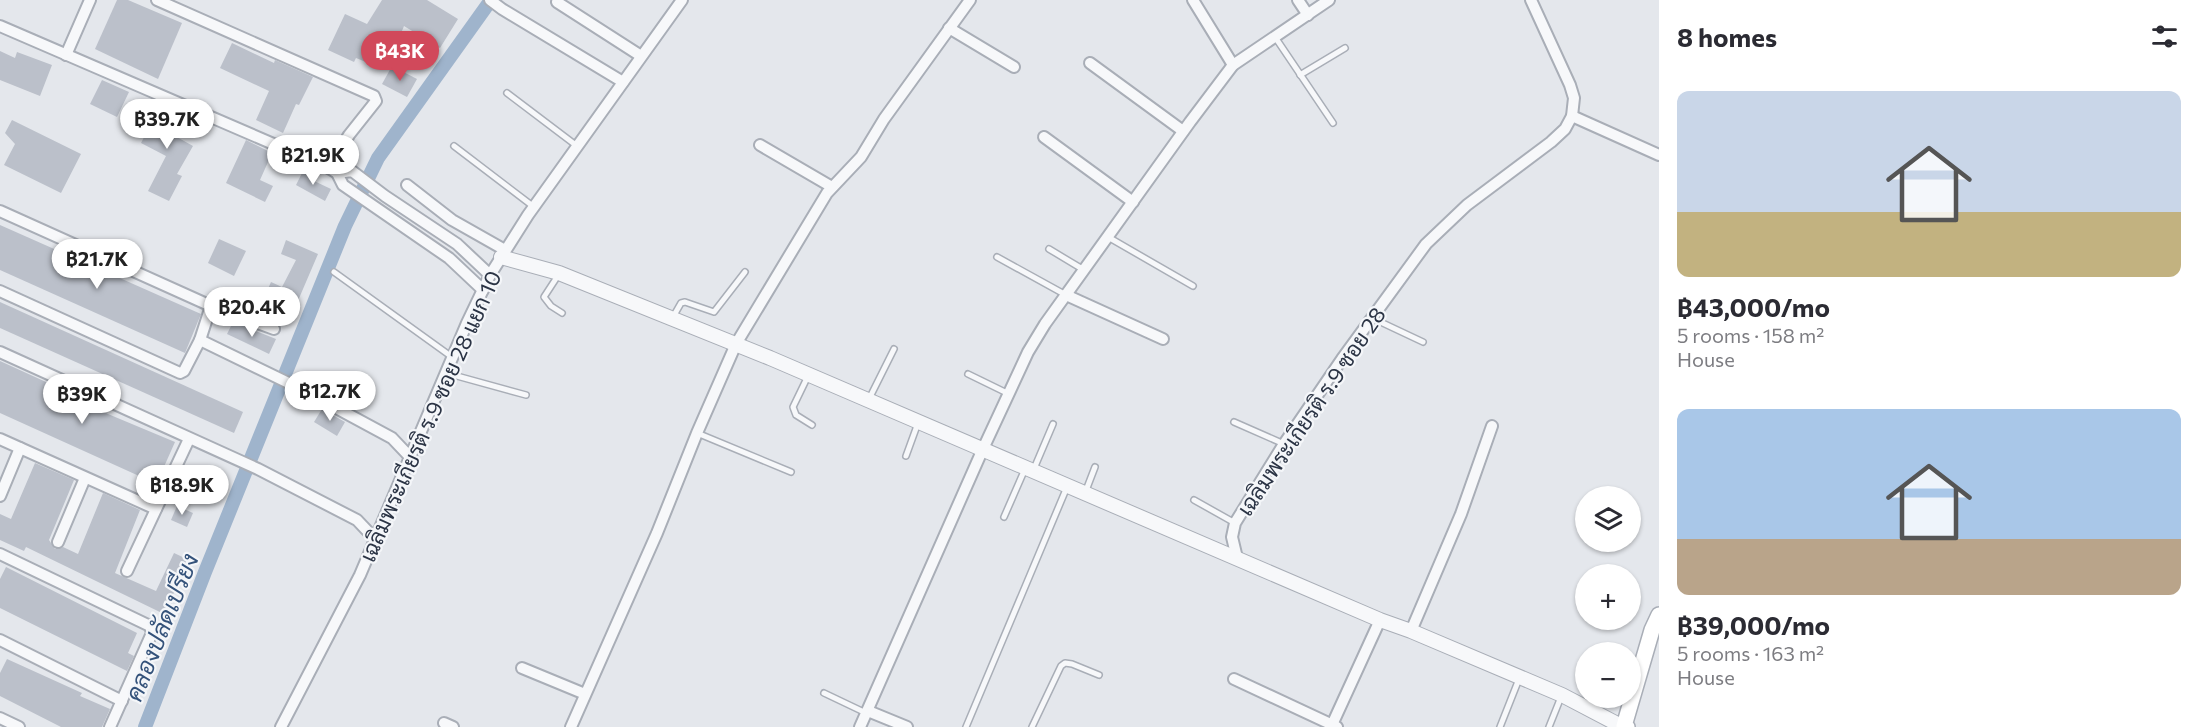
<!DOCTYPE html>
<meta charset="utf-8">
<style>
:root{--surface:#fff;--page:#f7f7f7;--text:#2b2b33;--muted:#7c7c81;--accent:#d1495b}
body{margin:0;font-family:Commissioner,Sarabun,sans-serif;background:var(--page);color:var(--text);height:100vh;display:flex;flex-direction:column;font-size:22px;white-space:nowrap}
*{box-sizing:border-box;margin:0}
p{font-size:20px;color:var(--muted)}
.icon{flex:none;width:33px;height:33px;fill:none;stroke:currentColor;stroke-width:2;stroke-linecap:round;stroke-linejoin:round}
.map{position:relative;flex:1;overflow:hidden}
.side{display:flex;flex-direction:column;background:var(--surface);width:540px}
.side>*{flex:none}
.controls{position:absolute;left:1575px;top:486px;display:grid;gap:12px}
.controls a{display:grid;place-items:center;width:66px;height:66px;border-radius:50%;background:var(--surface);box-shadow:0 2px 4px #0004;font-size:30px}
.price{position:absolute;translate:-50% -51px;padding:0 14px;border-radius:21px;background:#fff;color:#222;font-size:20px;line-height:39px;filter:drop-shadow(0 2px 3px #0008)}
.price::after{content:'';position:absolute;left:50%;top:36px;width:18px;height:14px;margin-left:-9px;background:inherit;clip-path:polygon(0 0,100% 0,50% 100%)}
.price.current{background:var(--accent);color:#fff}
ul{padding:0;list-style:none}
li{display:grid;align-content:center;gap:12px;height:318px;padding:0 18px}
li span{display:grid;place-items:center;height:186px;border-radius:12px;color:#555}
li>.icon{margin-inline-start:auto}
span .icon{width:108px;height:108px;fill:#fffc;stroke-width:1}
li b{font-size:26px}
h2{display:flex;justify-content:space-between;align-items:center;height:72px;padding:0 18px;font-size:26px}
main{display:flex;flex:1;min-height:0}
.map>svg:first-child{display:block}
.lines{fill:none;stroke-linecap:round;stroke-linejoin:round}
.canal{stroke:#9fb4cc;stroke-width:14}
.building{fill:#bbc0ca}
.service-casing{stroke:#a9aeb7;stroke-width:8}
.minor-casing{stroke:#a9aeb7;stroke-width:14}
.tertiary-casing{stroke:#a9aeb7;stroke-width:16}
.secondary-casing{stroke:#a9aeb7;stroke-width:18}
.service{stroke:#f7f8fa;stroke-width:5}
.minor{stroke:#f7f8fa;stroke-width:10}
.tertiary{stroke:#f7f8fa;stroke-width:14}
.secondary{stroke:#fff;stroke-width:15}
.labels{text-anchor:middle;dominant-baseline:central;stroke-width:4.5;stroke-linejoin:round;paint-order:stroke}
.street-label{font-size:22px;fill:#2b3445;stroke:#f4f6f9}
.water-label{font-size:24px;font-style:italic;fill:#34527a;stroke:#f4f6f9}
</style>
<main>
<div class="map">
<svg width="1659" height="727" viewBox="0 0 1659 727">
<rect width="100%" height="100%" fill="#e4e7ec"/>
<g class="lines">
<polyline class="canal" points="145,727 205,572 345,226 378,158 491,0"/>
</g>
<g class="building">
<polygon points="117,0 128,0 182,23 158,79 95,49"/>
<polygon points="382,0 427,0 458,19 440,48 404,26 386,70 356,58 354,62 328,50 345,14 367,24"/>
<polygon points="232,43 274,63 275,60 313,77 299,105 296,104 283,133 256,120 269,91 220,68"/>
<polygon points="0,51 15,58 17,52 52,65 40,96 0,80"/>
<polygon points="392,66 417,79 407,97 382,84"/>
<polygon points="102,80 129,92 117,117 90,104"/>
<polygon points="161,104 186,117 175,136 193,146 177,174 182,176 169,201 148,191 166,156 141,143"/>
<polygon points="12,120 81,154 61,193 4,165 15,144 5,133"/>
<polygon points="246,140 272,153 260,180 273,186 265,202 226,183"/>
<polygon points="303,171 314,176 312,180 331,189 325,201 296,185"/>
<polygon points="0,225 201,314 185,353 0,270"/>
<polygon points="219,239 246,251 234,276 208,263"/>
<polygon points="286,240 318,254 291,317 274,309 273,312 260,307 271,282 282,287 296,260 281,254"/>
<polygon points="0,302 243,412 234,433 0,328"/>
<polygon points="233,322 276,339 269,354 227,334"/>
<polygon points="0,361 68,392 108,414 175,442 163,469 166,471 159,485 0,413"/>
<polygon points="322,409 345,422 337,436 314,422"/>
<polygon points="35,463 74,480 49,540 55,549 63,547 78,554 103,493 140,510 115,573 156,591 174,553 189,560 171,599 173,600 166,615 26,547 24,551 0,540 0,514 11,519"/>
<polygon points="177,506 193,513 187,527 171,520"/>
<polygon points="6,567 137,633 128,653 134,656 127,671 0,608 0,579"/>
<polygon points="7,659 82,693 80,696 110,709 102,727 61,727 0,696 0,673"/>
</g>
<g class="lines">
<defs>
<g id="service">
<polyline points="1275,37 1333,123"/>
<polyline points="1300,75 1345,48"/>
<polyline points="507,93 577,146"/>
<polyline points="454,146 534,207"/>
<polyline points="1108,237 1193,286"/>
<polyline points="1049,249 1084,270"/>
<polyline points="997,257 1066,295"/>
<polyline points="334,272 452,357"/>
<polyline points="559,274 544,297 551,306 562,313"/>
<polyline points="673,317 681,303 685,302 714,312 745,272"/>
<polyline points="1372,318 1423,342"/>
<polyline points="446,373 526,395"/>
<polyline points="968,374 1009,394"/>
<polyline points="808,376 793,407 796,415 812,425"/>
<polyline points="869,399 894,349"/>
<polyline points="1234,422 1284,444"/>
<polyline points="697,433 791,472"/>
<polyline points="906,456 918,423"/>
<polyline points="1033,471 1053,424"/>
<polyline points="1085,493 1095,467"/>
<polyline points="1194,500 1235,523"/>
<polyline points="1004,517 1025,469"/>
<polyline points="824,693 866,713"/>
<polyline points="966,727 1067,487"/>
<polyline points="1032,727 1061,666 1065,663 1072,664 1099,675"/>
<polyline points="1500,727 1519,679"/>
<polyline points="1549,727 1561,697"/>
</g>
<g id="minor">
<polyline points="157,0 374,96 376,101 349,135 329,168"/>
<polyline points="490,0 502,9 623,82"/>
<polyline points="1193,0 1233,65"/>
<polyline points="1298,0 1308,15"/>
<polyline points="557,2 641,56"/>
<polyline points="0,26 329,168 337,173 343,185 449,258 483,290"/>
<polyline points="949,28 1014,67"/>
<polyline points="66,55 90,0"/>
<polyline points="1090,63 1183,131"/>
<polyline points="1572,116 1659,155"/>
<polyline points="1044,137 1133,202"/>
<polyline points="760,145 832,187"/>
<polyline points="337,173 352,171 385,196 457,244 490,275"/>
<polyline points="407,185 452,220 505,250"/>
<polyline points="0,211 211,306 200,340 184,371 180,373 0,291"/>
<polyline points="1066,295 1163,339"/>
<polyline points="211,306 274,329"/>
<polyline points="200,340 303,390 392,438 411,458"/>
<polyline points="0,352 258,469 357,520 375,539"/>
<polyline points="0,439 156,509"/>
<polyline points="0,496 20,448"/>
<polyline points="58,542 85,478"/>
<polyline points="0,554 150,626 152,633 110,727"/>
<polyline points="1237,558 1232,537 1235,523 1284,444 1342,359 1426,244 1467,205 1551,142 1565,129 1572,116 1574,98 1570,85 1531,0"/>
<polyline points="127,571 189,439"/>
<polyline points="1411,631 1461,514 1492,426"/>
<polyline points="0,640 122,701"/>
<polyline points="522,668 585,694"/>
<polyline points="1234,679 1337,727"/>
<polyline points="868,711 907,727"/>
<polyline points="0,718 19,727"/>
<polyline points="444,723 453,727"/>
<polyline points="281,727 360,575 467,323 490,275 528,215 682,0"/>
<polyline points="571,727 657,533 697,433 736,344 827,193 861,157 884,119 970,0"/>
<polyline points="860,727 982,451 1028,352 1045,324 1190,122 1233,65 1329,0"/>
<polyline points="1331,727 1380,620"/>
</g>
<polyline id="tertiary" points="501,257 559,273 770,358 1380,620 1411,631 1562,695 1623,727"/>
<polyline id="secondary" points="1627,727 1624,726 1652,630 1659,615"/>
</defs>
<use href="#service" class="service-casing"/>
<use href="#minor" class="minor-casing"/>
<use href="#tertiary" class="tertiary-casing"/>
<use href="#secondary" class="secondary-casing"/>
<use href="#service" class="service"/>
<use href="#minor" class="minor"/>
<use href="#tertiary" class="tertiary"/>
<use href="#secondary" class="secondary"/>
</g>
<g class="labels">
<g class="street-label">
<text transform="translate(1311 411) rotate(-56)">เฉลิมพระเกียรติ ร.9 ซอย 28</text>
<text transform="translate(430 416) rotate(-66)">เฉลิมพระเกียรติ ร.9 ซอย 28 แยก 10</text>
</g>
<g class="water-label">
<text transform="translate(161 627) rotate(-68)">คลองปลัดเปรียง</text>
</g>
</g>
</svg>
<div class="controls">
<a><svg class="icon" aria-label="layers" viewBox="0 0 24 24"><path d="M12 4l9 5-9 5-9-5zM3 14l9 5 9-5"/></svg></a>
<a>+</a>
<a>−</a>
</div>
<b class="price current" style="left:400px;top:82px">฿43K</b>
<b class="price" style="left:167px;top:150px">฿39.7K</b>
<b class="price" style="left:313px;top:186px">฿21.9K</b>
<b class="price" style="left:97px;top:290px">฿21.7K</b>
<b class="price" style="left:252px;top:338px">฿20.4K</b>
<b class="price" style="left:330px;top:422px">฿12.7K</b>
<b class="price" style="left:82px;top:425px">฿39K</b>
<b class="price" style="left:182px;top:516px">฿18.9K</b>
</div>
<section class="side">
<h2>8 homes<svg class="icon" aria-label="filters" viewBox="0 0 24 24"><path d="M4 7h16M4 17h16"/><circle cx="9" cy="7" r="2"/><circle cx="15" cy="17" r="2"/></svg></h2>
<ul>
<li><span style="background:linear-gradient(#c9d6e8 65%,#c2b280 0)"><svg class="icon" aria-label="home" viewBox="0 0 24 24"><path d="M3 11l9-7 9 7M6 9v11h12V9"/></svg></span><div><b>฿43,000/mo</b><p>5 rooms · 158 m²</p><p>House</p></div></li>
<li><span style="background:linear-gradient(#a9c7e8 70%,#b9a48a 0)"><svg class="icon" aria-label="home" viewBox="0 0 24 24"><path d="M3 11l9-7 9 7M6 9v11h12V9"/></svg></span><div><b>฿39,000/mo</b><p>5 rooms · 163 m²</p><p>House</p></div></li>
</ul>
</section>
</main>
